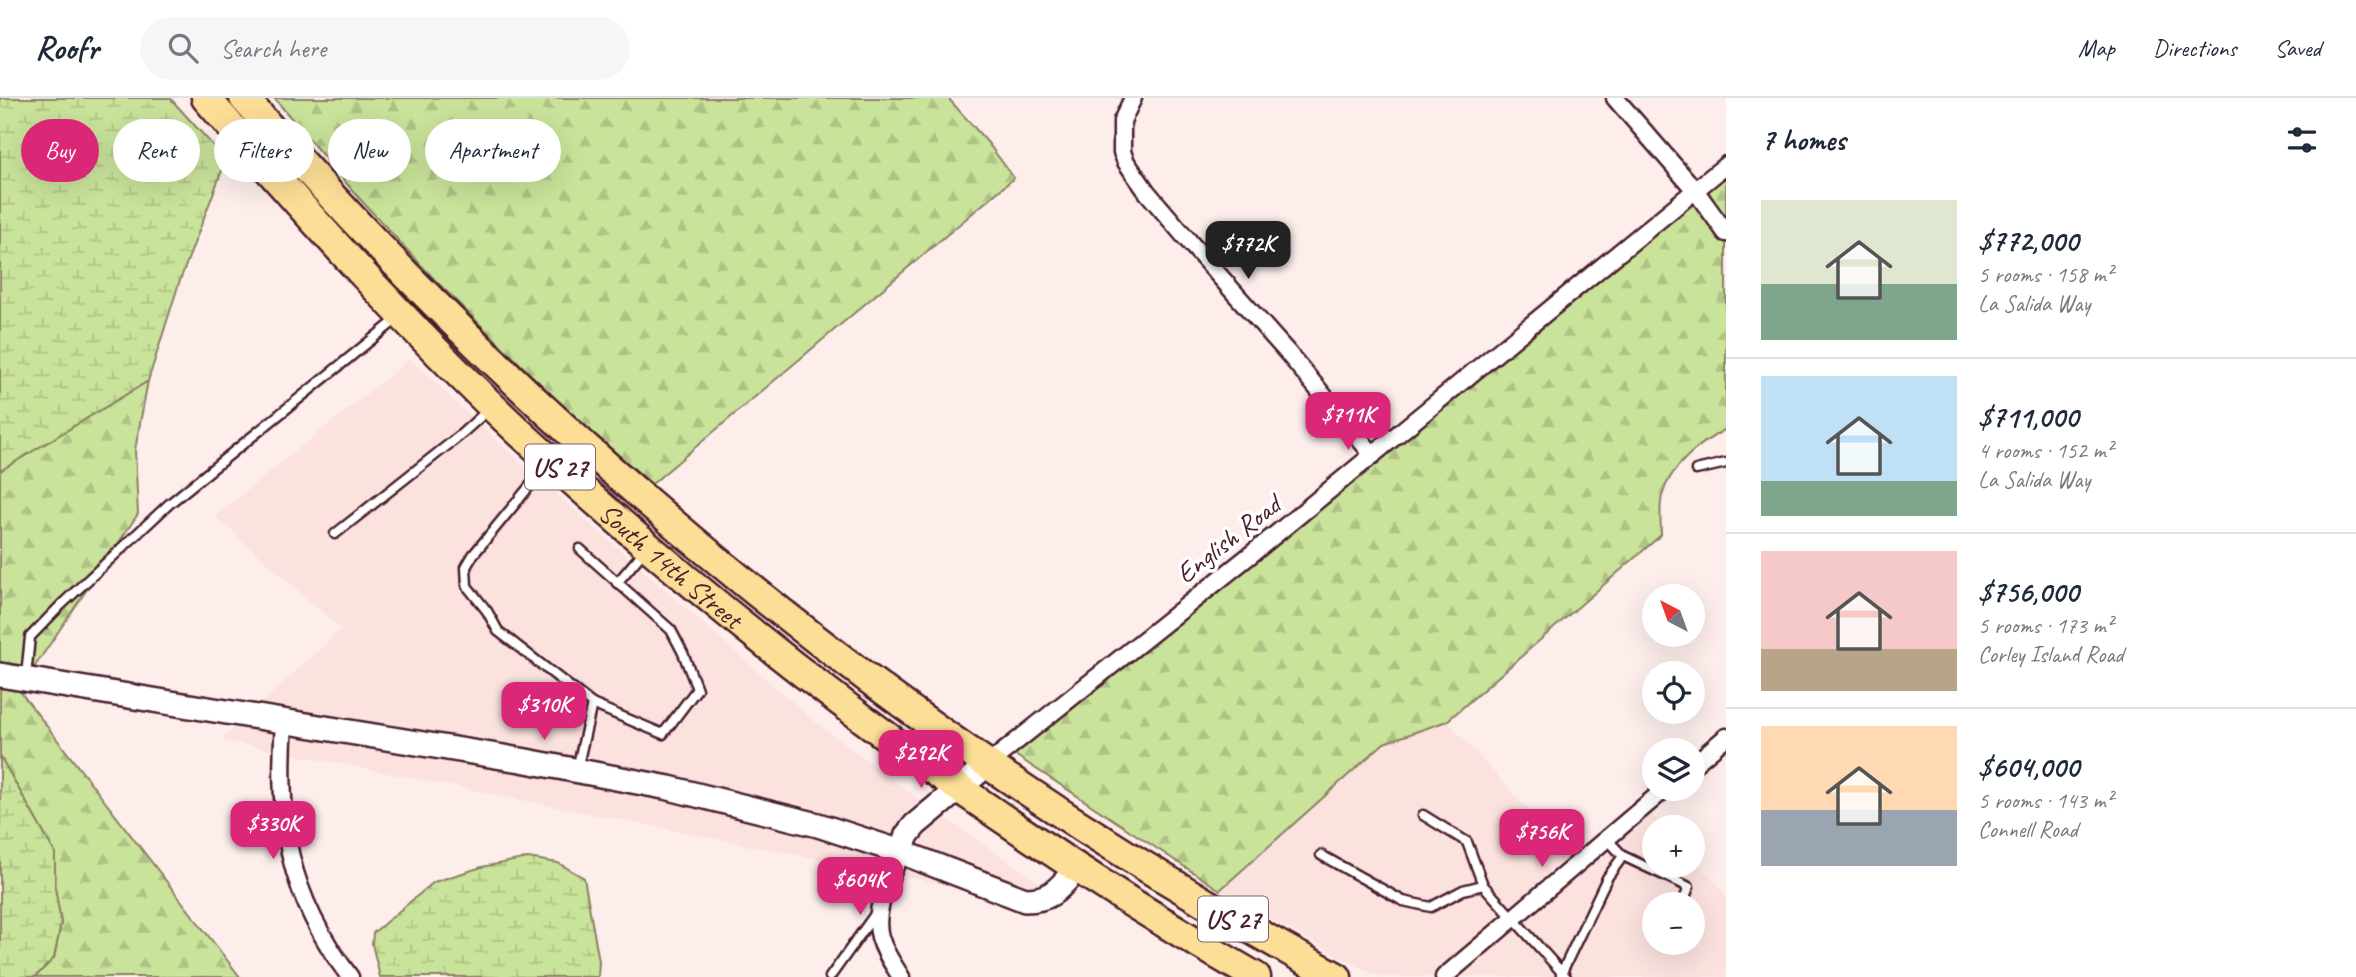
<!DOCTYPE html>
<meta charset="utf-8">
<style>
:root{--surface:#fff;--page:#f6f6f7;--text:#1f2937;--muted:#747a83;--line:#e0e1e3;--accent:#db2777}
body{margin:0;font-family:Caveat,sans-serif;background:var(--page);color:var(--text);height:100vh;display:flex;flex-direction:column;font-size:26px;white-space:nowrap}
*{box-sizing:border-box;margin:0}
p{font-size:23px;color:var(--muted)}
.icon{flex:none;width:38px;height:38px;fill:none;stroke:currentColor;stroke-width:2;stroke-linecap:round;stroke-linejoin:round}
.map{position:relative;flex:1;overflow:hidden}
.details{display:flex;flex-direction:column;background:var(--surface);width:630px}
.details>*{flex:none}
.guide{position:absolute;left:21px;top:21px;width:665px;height:63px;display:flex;gap:14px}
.needle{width:46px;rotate:319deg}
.fabs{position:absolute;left:1642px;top:486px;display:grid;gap:14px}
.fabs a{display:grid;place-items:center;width:63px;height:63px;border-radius:50%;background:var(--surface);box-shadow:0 7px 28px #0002;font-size:35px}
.price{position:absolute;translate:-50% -60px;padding:0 16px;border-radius:14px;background:var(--accent);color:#fff;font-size:23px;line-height:46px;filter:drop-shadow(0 2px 4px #0008)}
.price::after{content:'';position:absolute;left:50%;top:42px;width:21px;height:16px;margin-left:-10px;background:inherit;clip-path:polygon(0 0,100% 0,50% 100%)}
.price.on{background:#222;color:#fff}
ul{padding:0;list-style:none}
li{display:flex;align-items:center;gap:21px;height:175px;padding:0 35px}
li+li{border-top:2px solid var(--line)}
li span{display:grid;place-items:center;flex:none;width:196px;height:140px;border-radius:0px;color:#555}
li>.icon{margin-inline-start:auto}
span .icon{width:84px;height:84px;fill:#fffc;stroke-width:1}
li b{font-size:30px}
h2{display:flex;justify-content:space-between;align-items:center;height:84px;padding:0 35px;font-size:30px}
.chip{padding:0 24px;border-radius:32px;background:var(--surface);box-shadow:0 7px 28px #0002;font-size:24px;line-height:63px}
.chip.on{background:var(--accent);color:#fff}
header{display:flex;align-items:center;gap:42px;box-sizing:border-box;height:98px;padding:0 35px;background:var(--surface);border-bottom:2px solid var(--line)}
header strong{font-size:33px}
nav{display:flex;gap:38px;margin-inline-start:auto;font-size:24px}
.search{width:490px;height:63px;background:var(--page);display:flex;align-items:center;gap:18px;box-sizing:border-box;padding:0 24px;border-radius:38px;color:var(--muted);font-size:26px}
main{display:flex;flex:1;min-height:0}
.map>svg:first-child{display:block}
.built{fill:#fbe2df;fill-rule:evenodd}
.forest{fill:url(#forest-firs);stroke:#8a8162;stroke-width:2}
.wetland{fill:url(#wetland-marsh);stroke:#8a8162;stroke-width:2}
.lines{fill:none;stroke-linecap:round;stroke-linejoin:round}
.lane-casing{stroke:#4a1f2b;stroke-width:13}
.street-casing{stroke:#4a1f2b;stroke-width:21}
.secondary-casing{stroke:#4a1f2b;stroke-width:28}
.highway-casing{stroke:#4a1f2b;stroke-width:33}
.lane{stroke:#fff;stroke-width:8}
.street{stroke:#fff;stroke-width:16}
.secondary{stroke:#fff;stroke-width:23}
.highway{stroke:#fcde96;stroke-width:28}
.labels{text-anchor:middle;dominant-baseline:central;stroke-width:7;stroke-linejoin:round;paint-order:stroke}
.shield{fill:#fff;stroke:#80626b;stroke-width:2}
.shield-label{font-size:26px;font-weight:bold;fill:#4a1f2b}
.street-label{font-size:28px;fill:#4a1f2b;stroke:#fff}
</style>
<header>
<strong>Roofr</strong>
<div class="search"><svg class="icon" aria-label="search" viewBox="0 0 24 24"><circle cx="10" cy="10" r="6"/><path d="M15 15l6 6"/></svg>Search here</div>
<nav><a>Map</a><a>Directions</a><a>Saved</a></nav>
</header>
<main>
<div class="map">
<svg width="1726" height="879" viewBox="0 0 1726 879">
<defs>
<pattern id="forest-firs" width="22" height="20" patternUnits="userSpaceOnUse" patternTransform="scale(1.75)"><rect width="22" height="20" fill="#c9e39a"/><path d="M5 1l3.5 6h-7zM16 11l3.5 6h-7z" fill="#aec285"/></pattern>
<pattern id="wetland-marsh" width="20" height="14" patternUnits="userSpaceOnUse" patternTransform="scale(1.75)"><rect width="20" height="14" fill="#c9e39a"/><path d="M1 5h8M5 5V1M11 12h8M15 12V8" fill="none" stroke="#aec285"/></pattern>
</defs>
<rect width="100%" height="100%" fill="#fdeeec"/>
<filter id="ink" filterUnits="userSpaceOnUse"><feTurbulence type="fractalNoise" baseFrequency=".0143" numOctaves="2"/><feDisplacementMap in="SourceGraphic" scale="14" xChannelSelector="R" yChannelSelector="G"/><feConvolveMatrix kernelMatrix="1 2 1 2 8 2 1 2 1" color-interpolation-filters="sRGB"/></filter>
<g filter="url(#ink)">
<g class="built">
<polygon points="410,261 507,352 808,618 925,706 896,744 256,610 341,531 215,418"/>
<path d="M 1447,623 L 1582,770 L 1648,713 L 1664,730 L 1654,730 L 1654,768 L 1692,768 L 1692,760 L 1726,796 L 1726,879 L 1378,879 L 1238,804 L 1220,792 L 1384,645 ZM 1654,807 L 1692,807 L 1692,845 L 1654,845 Z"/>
<polygon points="241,624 668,698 817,735 981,794 221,642"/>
<polygon points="940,716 1047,790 1035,794 911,750 914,742"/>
</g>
<g class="forest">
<polygon points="274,0 948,0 988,45 1014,80 652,386 571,316 435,182 359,100"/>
<path d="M 1726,65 L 1726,331 C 1700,345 1670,368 1662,398 C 1659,410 1661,425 1661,437 L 1447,623 L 1384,645 L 1220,792 L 1012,655 Z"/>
<polygon points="148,283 135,352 138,416 31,574 0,569 0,373"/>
<polygon points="0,585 21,589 19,592 240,879 35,879 54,860 61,825 55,790 55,755 0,658"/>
</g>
<g class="wetland">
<polygon points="0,0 170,0 226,62 179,185 148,283 0,373"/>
<polygon points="0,658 55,755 55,790 61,825 54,860 35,879 0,879"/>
<polygon points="528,760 558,765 584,780 599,863 598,879 380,879 372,846 373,835 434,784 482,769"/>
</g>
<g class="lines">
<defs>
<g id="lane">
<polyline points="547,367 473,457 466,469 467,488 487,513 498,533 592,606 577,671"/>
<polyline points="1696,372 1726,365"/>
<polyline points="335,436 458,339 488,312"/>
<polyline points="580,451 671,532 683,555 697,591 663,636 592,606"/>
<polyline points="617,485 645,452"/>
<polyline points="26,578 30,539 61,507 169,406 397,221"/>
<polyline points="1423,717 1467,744 1483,787 1566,879"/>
<polyline points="1607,741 1623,758 1689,789 1682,807"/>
<polyline points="1321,757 1403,803 1431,809 1463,792 1483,787"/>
<polyline points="1561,876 1607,780 1623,758"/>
<polyline points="830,879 875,816"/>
</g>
<g id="street">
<polyline points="1133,0 1122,23 1122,54 1126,64 1147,94 1192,147 1287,254 1373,357"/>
<polyline points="1615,0 1695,92 1726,135"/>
<path d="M 284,623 C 277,725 287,796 350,879"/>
<polyline points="988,666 1259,450 1726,67"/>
<polyline points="1692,668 1726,639"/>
<path d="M 901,879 C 893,866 884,854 880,839 C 872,811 891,780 901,754"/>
<polyline points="1444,879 1665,691"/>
</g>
<g id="secondary">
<path d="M 0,577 L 521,662 L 669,690 L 818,727 L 901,754 L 1025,802 C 1053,802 1060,789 1077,770"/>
<polyline points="901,754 907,737 915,727 988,666"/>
</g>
<g id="highway">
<path id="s1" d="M 206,0 C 306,115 407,229 518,333 C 743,541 990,727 1256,879"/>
<path d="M 244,0 C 551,355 923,657 1337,879"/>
</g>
</defs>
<use href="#lane" class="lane-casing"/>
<use href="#street" class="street-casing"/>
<use href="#secondary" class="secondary-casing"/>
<use href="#highway" class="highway-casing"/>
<use href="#lane" class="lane"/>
<use href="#street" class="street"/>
<use href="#secondary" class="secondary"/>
<use href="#highway" class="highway"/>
</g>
</g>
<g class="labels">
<g class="shield">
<rect x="525" y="346.5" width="70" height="45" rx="5"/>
<rect x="1198" y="798.5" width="70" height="45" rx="5"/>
</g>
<g class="shield-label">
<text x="560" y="369">US 27</text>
<text x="1233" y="821">US 27</text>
</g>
<g class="street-label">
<text transform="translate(1228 441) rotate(-38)">English Road</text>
<text stroke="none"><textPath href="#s1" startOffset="660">South 14th Street</textPath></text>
</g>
</g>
</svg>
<div class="fabs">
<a><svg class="needle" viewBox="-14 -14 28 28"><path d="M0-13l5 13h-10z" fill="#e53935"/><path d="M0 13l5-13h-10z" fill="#747a83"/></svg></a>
<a><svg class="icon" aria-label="locate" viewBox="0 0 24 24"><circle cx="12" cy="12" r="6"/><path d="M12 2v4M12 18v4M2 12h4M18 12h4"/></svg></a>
<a><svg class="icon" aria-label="layers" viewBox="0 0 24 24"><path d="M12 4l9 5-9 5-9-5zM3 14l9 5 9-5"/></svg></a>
<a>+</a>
<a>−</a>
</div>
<b class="price on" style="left:1248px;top:183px">$772K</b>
<b class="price" style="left:1348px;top:354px">$711K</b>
<b class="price" style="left:544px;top:644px">$310K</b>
<b class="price" style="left:921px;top:692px">$292K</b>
<b class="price" style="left:273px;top:763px">$330K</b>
<b class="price" style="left:1542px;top:771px">$756K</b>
<b class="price" style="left:860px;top:819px">$604K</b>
<div class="guide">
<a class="chip on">Buy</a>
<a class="chip">Rent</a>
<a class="chip">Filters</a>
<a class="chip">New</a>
<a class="chip">Apartment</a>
</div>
</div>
<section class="details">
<h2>7 homes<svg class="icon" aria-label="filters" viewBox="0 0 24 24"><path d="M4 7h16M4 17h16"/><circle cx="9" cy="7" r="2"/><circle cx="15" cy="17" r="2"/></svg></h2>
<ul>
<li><span style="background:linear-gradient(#dfe7d0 60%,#7fa58c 0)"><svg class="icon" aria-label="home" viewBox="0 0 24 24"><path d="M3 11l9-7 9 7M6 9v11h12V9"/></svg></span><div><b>$772,000</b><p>5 rooms · 158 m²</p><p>La Salida Way</p></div></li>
<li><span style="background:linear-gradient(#bfe0f5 75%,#7fa58c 0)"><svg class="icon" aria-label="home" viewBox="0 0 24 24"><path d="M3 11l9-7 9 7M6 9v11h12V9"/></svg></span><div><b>$711,000</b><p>4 rooms · 152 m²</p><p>La Salida Way</p></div></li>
<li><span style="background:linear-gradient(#f6c9c9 70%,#b9a48a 0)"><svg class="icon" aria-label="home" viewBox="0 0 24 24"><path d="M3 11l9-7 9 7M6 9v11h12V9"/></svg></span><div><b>$756,000</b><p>5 rooms · 173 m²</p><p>Corley Island Road</p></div></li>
<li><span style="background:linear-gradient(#ffd9b3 60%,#9aa5b1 0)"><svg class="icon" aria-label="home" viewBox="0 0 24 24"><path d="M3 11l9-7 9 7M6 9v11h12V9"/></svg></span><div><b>$604,000</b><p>5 rooms · 143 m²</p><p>Connell Road</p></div></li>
</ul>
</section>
</main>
